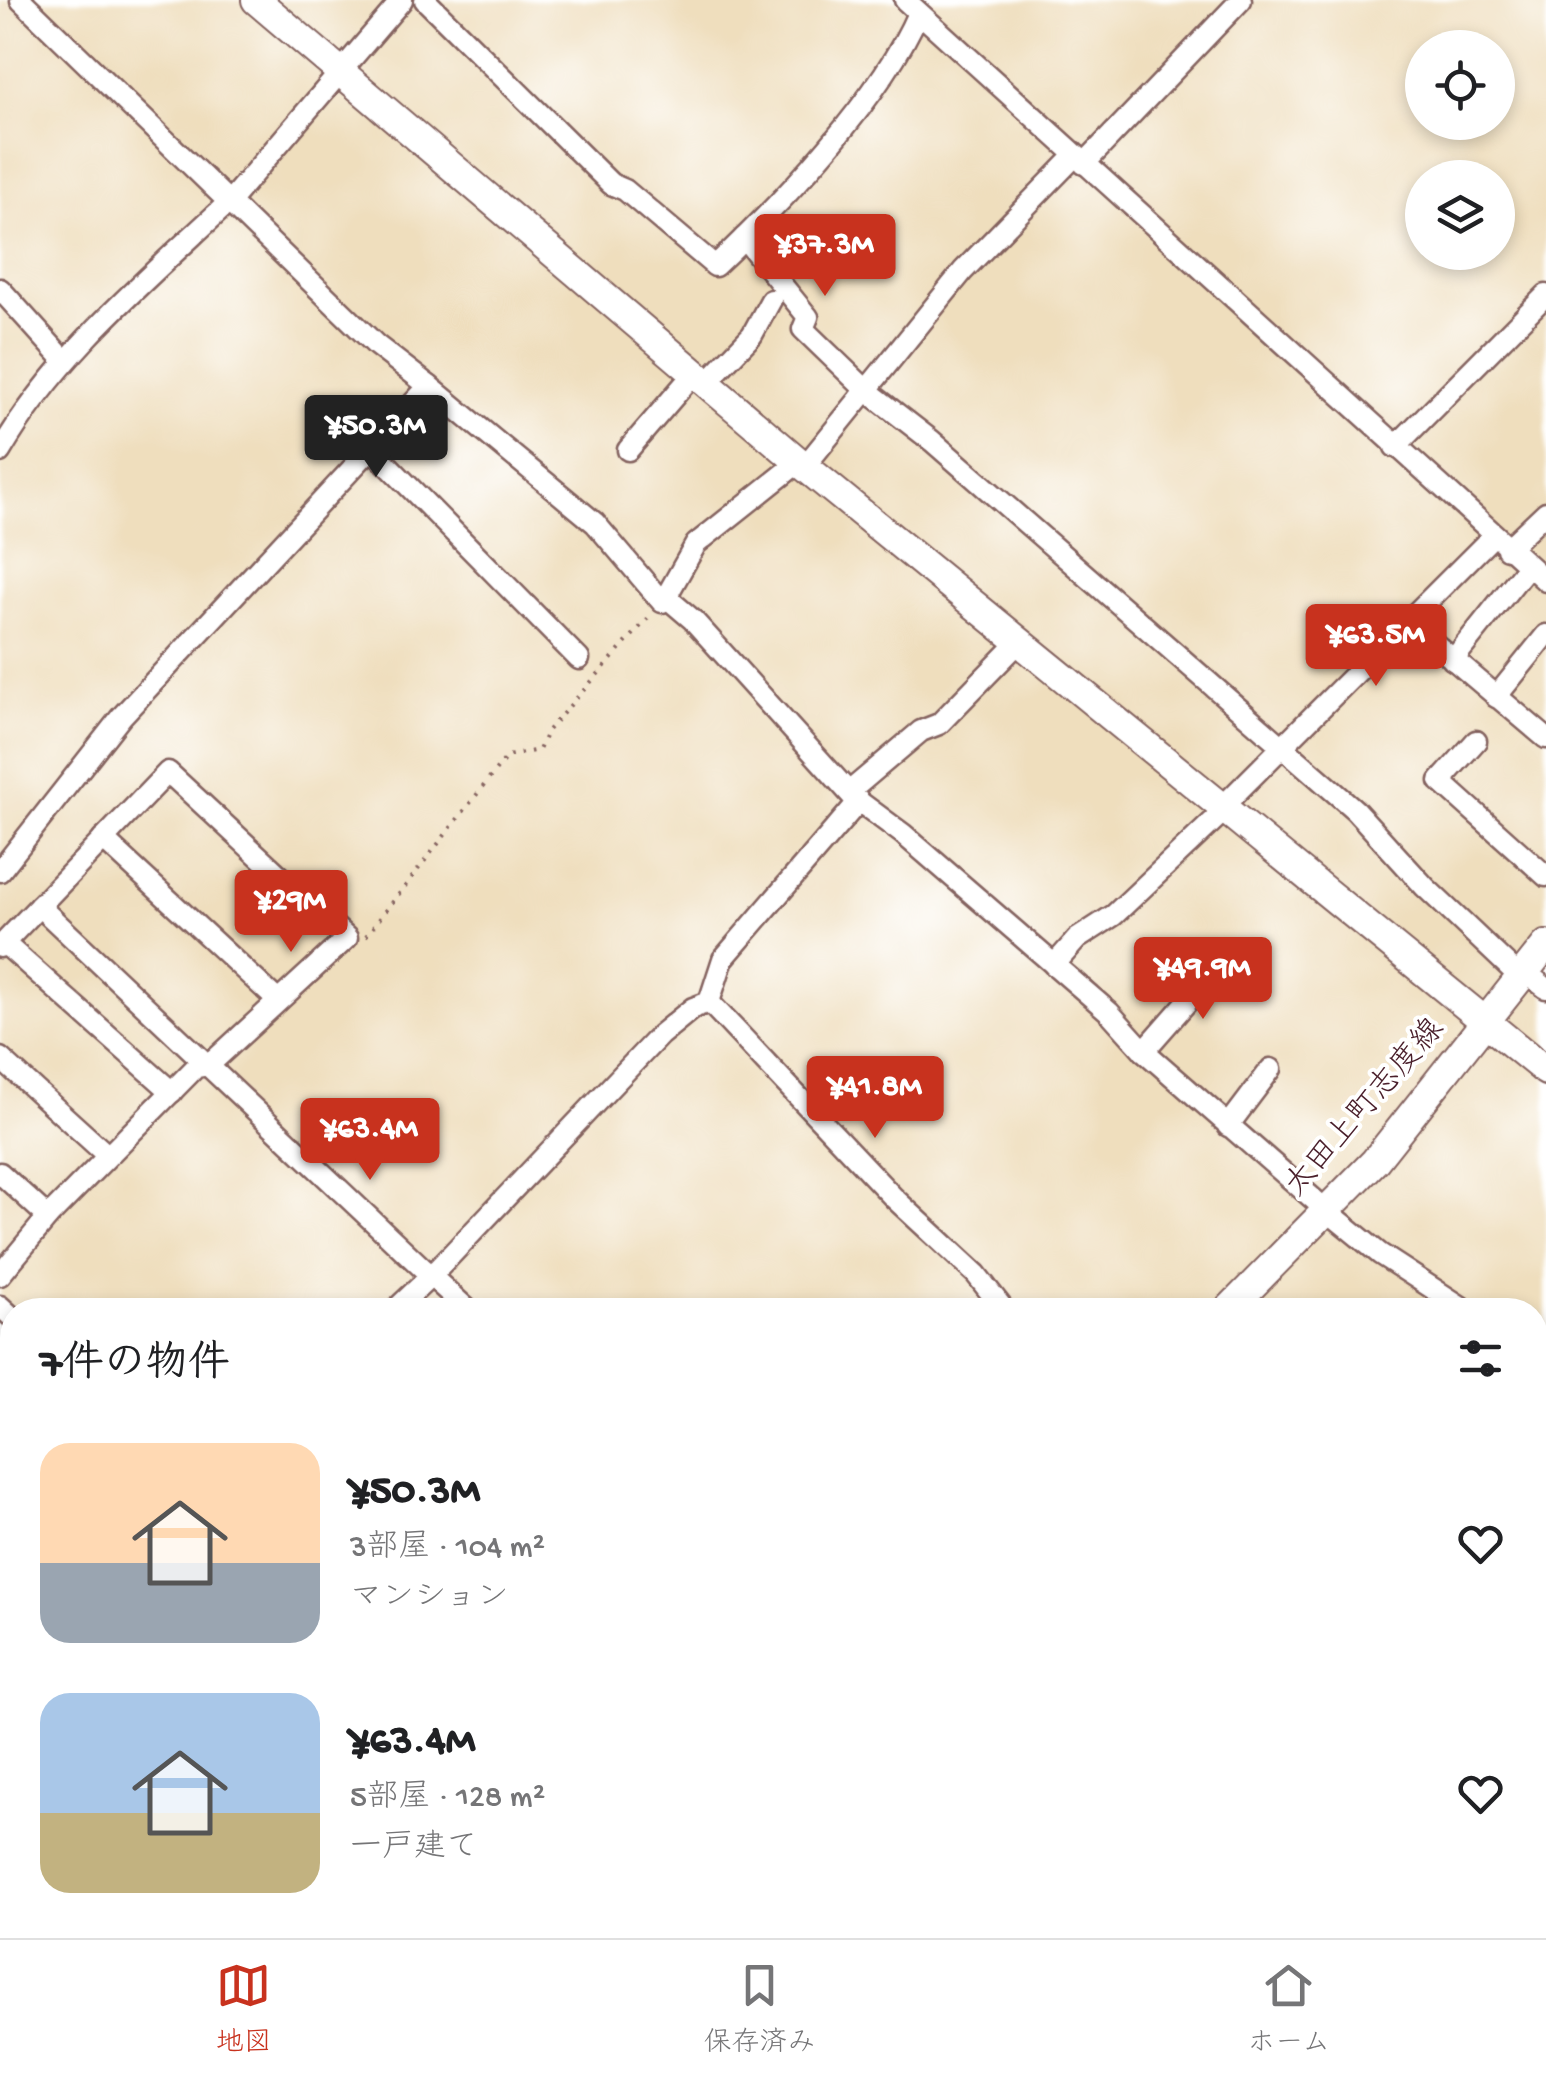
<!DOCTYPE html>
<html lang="ja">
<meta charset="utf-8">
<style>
:root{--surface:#fff;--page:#f6f6f6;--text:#202124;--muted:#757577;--line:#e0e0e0;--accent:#c8321e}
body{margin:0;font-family:"Gochi Hand","Klee One",sans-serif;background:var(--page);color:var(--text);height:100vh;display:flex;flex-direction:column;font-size:38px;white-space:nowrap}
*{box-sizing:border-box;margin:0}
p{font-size:32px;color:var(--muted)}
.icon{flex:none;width:55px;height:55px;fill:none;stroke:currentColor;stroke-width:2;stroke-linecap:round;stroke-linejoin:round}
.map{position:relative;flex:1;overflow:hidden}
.details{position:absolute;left:0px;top:1298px;width:1548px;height:642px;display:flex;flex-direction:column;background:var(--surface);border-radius:40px 40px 0 0;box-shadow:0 5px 15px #0003}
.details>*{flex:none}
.tools{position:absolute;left:1405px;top:30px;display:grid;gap:20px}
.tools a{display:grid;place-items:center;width:110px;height:110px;border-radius:50%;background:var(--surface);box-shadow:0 5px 15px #0003;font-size:50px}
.price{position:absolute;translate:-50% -85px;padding:0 22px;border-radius:10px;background:var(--accent);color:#fff;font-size:32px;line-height:65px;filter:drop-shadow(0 2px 5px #0008)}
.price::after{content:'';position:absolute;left:50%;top:60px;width:30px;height:22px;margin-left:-15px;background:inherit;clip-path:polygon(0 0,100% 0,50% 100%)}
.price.active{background:#222;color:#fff}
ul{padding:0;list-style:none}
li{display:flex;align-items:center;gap:30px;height:250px;padding:0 40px}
li span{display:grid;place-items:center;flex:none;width:280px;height:200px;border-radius:30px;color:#555}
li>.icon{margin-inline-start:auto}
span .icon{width:120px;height:120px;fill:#fffc;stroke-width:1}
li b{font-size:42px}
h2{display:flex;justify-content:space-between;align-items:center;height:120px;padding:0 40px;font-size:42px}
.tab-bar{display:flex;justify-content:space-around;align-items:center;height:140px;border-top:2px solid var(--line);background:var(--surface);font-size:28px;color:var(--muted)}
.tab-bar a{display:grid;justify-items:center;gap:5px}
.tab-bar .active{color:var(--accent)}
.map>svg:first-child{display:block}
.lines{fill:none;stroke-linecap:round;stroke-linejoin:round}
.street-casing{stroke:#84625e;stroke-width:25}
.secondary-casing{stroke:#84625e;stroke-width:32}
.path{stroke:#84625e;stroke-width:4;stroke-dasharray:2.5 8;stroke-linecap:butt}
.street{stroke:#fff;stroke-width:20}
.secondary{stroke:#fff;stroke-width:28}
.labels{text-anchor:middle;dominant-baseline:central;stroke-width:8;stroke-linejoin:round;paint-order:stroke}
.street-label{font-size:32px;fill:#4a1f2b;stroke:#fff}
</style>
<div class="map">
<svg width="1546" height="1938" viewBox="0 0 1546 1938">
<rect width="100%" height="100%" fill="#fff"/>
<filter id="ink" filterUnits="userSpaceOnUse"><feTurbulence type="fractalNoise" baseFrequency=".01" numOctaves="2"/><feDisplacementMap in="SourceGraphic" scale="20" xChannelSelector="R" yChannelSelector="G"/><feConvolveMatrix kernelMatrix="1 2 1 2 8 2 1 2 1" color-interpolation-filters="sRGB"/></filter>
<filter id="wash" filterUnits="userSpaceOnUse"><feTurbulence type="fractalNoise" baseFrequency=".0048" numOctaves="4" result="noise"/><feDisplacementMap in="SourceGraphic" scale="40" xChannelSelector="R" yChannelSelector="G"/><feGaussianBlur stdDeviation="2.25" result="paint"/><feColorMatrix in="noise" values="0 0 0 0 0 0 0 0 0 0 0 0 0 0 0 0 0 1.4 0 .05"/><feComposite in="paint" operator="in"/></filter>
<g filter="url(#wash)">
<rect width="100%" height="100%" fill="#efdebd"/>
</g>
<g filter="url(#ink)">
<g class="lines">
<defs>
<g id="street">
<path d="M 425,0 L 611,184 L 625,190 L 715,266 C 782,203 883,96 918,13"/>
<polyline points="905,0 1546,581"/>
<polyline points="1084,164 1241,0"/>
<polyline points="744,238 808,317 803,329 866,390 932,441 1355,810 1425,887 1521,978"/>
<polyline points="0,289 65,361"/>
<polyline points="707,382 752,335 771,300"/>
<polyline points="429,386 595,523 662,602"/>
<polyline points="1395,447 1546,295"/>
<polyline points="371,448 579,659"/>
<polyline points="628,450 695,372"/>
<path d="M 0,452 C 57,354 146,280 229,202 L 21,0"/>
<polyline points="799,462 696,544 666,597 693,620 853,797 903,834 1109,1012 1144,1051 1326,1210 1380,1254 1466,1310"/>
<polyline points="805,466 963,271 1075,156"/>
<polyline points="1507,549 1546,512"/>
<polyline points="1408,621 1546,738"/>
<polyline points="1453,660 1528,566"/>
<polyline points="1496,697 1546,635"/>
<polyline points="1476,741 1440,781 1546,876"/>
<polyline points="849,792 921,731 939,724 1020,641"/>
<polyline points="1223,806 1493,536"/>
<polyline points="103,839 278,1001"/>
<polyline points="0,871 121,717 429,386 376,345 229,202 402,0"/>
<polyline points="39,906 431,1276 395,1310"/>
<polyline points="4,943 172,1092"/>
<polyline points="0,947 168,772 347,938 209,1065 196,1067 48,1217 0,1275"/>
<polyline points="1054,965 1077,939 1114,915 1226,809"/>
<polyline points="1525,972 1546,988"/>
<polyline points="709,1002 894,1198 976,1274 1004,1310"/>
<polyline points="1144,1051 1223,961"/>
<polyline points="0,1058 107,1155"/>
<polyline points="1228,1126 1271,1069"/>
<polyline points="0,1173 48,1217"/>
<polyline points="0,1306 12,1317"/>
<polyline points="468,1310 431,1276 660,1035 693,1008 709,1002 723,959 859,801"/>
<polyline points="1535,1377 1546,1391"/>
<polyline points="0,1541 12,1550"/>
<polyline points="0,1655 12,1665"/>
<polyline points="0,1730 12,1718"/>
<polyline points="317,1928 330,1938"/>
<polyline points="704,1928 709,1938"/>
<polyline points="1238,1928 1248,1938"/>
<polyline points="244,1938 249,1928"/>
<polyline points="1033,1938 1040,1928"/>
<polyline points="1071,1938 1078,1928"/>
</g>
<g id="secondary">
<polyline points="256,0 799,462 1546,1071"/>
<polyline points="1228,1310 1375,1161 1546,945"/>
<polyline points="604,1938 615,1928"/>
</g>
</defs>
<use href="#street" class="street-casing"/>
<use href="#secondary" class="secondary-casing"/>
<polyline class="path" points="366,936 507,756 539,750 548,730 650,616"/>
<use href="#street" class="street"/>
<use href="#secondary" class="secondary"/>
</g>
</g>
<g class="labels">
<g class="street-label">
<text transform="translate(1366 1109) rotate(-49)">太田上町志度線</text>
</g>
</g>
</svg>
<div class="tools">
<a><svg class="icon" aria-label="locate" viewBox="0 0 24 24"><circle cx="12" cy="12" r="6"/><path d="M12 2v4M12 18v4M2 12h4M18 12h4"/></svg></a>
<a><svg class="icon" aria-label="layers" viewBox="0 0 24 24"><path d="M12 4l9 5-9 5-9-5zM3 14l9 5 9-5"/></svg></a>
</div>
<b class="price" style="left:825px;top:299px">¥37.3M</b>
<b class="price active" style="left:376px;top:480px">¥50.3M</b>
<b class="price" style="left:1376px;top:689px">¥63.5M</b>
<b class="price" style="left:291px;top:955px">¥29M</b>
<b class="price" style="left:1203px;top:1022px">¥49.9M</b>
<b class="price" style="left:875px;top:1141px">¥41.8M</b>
<b class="price" style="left:370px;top:1183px">¥63.4M</b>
<section class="details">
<h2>7件の物件<svg class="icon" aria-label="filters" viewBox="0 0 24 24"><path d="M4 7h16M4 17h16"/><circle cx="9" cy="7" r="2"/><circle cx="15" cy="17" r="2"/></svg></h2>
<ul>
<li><span style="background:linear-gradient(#ffd9b3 60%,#9aa5b1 0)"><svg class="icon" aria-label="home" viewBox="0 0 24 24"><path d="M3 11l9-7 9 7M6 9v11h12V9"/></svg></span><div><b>¥50.3M</b><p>3部屋 · 104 m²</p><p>マンション</p></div><svg class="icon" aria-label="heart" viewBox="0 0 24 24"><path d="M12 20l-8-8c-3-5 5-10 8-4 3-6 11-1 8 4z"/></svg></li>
<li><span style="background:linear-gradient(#a9c7e8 60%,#c2b280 0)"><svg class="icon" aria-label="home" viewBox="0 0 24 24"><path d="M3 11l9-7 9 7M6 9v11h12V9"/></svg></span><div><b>¥63.4M</b><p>5部屋 · 128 m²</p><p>一戸建て</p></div><svg class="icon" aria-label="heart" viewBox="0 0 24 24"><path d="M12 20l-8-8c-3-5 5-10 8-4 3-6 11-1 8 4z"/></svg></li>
</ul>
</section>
</div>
<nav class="tab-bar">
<a class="active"><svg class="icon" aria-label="map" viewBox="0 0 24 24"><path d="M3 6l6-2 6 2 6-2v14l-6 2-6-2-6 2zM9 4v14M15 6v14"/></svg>地図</a>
<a><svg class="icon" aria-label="saved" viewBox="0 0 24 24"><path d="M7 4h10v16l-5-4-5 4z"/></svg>保存済み</a>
<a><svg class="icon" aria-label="home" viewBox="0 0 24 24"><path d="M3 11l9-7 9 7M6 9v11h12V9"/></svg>ホーム</a>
</nav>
